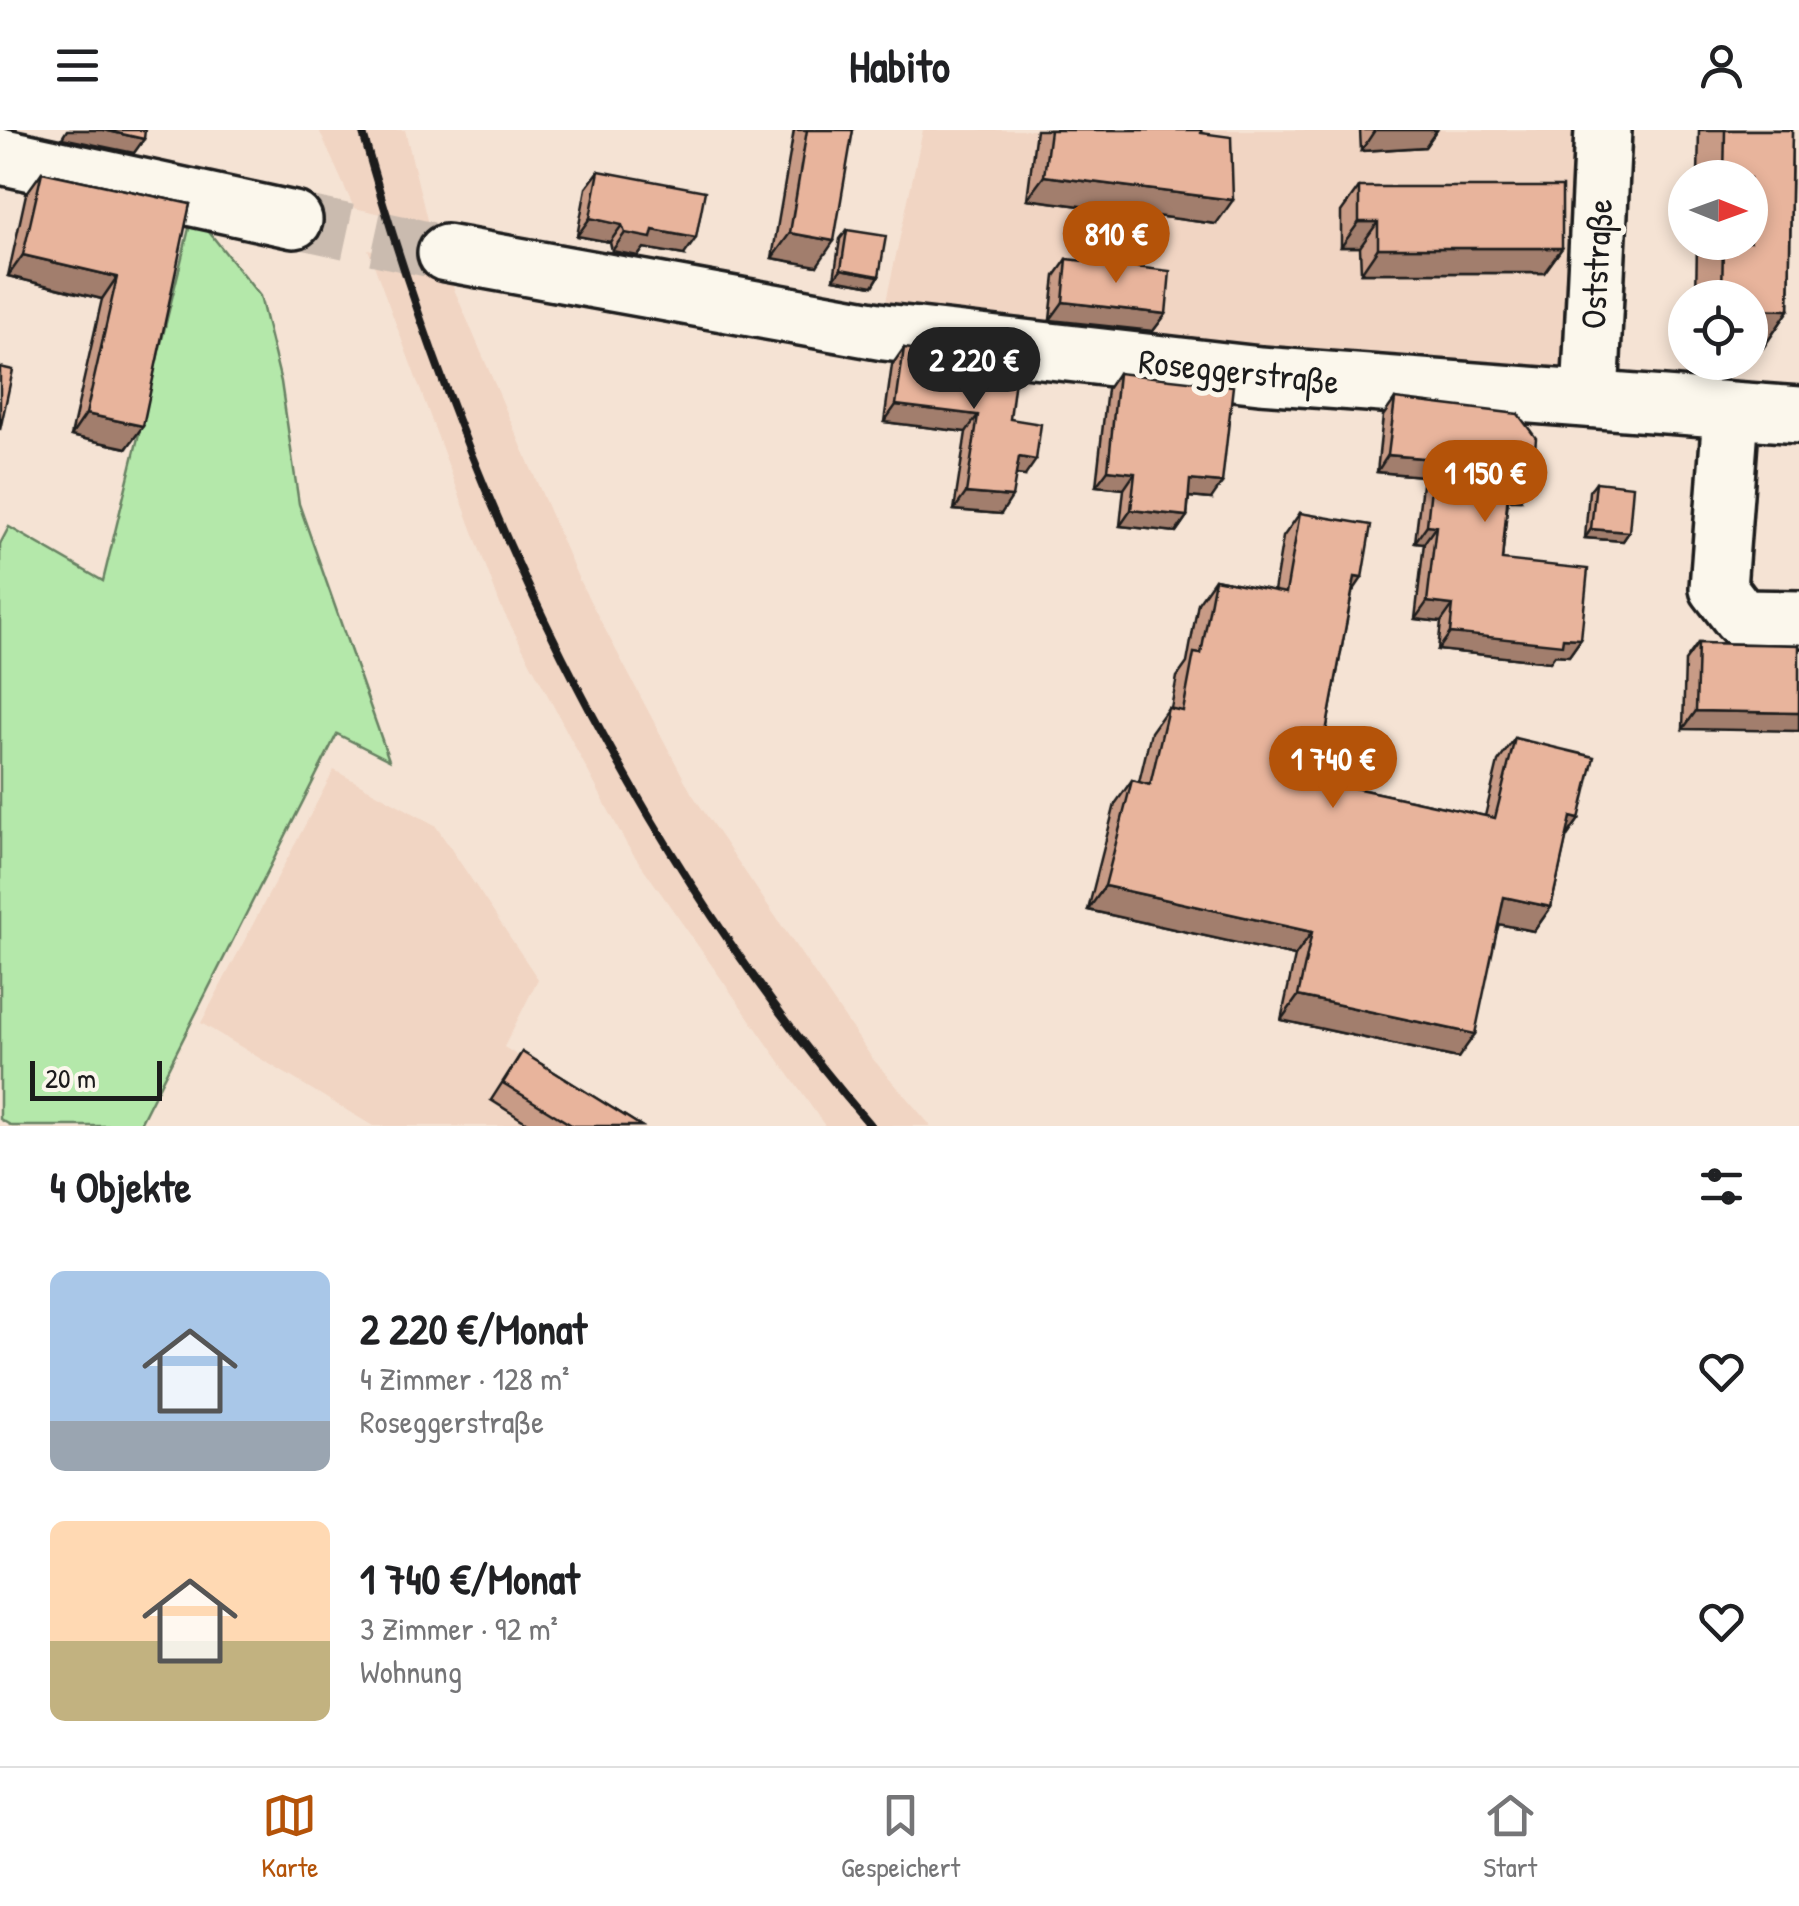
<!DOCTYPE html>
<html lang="de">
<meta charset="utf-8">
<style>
:root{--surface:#fff;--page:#f6f6f6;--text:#202124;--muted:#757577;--line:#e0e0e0;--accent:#b45309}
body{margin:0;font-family:"Patrick Hand",sans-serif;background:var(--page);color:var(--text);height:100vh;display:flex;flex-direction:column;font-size:38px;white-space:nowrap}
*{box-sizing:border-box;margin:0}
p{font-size:32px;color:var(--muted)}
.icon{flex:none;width:55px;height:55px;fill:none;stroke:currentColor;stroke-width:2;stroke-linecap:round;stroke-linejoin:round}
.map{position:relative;height:996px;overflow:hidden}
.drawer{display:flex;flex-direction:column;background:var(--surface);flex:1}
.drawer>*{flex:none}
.needle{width:65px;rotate:91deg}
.buttons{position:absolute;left:1668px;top:30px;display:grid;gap:20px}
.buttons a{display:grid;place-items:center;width:100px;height:100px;border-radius:50%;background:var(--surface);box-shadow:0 5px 15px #0003;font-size:50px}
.scale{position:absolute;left:30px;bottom:25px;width:132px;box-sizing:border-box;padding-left:10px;border:5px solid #1c1c1c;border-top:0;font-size:28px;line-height:35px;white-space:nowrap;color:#1c1c1c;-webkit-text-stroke:8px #fbf7ec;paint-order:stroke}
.price{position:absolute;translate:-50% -85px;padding:0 22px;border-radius:35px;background:var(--accent);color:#fff;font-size:32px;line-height:65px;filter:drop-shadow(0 2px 5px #0008)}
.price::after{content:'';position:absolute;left:50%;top:60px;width:30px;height:22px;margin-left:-15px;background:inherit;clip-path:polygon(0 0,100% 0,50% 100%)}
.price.selected{background:#222;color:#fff}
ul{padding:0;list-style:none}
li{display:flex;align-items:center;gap:30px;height:250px;padding:0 50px}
li span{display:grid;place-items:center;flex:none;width:280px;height:200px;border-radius:15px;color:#555}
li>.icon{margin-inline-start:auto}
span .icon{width:120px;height:120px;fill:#fffc;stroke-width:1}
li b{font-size:42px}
h2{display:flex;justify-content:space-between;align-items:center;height:120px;padding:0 50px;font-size:42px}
header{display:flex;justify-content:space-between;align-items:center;height:130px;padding:0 50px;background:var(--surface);font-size:45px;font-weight:800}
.menu{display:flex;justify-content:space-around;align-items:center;height:140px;border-top:2px solid var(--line);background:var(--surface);font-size:28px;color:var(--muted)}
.menu a{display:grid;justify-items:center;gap:5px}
.menu .selected{color:var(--accent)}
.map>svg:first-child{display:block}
.built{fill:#f1d5c3}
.green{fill:#b4e8aa;stroke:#688263;stroke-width:2.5}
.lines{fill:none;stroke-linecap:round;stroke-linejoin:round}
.minor-tunnel{stroke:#cabbaf;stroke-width:55;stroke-dasharray:55 28;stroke-linecap:butt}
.minor-casing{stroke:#1c1c1c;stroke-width:62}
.minor{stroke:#fbf7ec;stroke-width:55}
.rail{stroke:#1c1c1c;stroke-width:8}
.wall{fill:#c89b86;stroke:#1c1c1c;stroke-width:2.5}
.shaded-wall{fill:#a27e6d;stroke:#1c1c1c;stroke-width:2.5}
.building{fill:#e8b49c;stroke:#1c1c1c;stroke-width:2.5}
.labels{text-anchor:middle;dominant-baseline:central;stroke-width:10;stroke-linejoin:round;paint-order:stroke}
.street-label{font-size:35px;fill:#1c1c1c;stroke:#fbf7ec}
</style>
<header><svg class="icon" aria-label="menu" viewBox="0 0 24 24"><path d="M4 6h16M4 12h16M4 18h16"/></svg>Habito<svg class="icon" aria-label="person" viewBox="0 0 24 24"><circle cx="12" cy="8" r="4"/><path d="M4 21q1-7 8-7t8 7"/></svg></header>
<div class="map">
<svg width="1799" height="996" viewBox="0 0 1799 996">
<rect width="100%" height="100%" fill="#f5e3d4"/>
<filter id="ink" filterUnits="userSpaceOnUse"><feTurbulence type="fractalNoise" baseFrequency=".01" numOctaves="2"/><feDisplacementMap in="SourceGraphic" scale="20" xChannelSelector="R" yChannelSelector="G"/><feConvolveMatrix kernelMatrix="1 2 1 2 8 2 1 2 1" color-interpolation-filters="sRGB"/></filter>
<g filter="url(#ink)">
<g class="built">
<polygon points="319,0 405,0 428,94 354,78"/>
<polygon points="923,0 1586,0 1575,249 885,176"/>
<polygon points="368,119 444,136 579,450 692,664 872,928 931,996 825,996 627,715 501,477"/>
<polygon points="334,640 435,695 538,849 504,917 630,996 373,996 201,893"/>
</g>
<polygon class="green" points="193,82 260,166 281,252 299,374 389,630 337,604 139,996 12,996 0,989 0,414 9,397 103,451"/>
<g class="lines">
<polyline class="minor-tunnel" points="294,90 446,123"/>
<defs>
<g id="minor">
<polyline points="0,26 294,90"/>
<polyline points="446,123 884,202 1260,245 1799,285"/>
<polyline points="1590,269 1603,0"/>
<polyline points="1731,283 1718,458 1741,488 1799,489"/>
</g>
</defs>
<use href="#minor" class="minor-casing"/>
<use href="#minor" class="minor"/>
<path class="rail" d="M 362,0 C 461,358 627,713 871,996"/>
</g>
<g class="wall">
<polygon points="794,0 853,0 817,136 772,128"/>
<polygon points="1036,0 1201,0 1216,94 1027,69"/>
<polygon points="1360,0 1437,0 1425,17 1361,21"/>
<polygon points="1699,0 1792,0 1789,180 1763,218 1750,217 1750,168 1696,168 1697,112 1750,112 1750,48 1698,48"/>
<polygon points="599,41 684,125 644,118 638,126 612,121 610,112 577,106 586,58"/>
<polygon points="42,42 190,74 127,318 71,306 102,169 8,146 26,64"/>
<polygon points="1359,57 1562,118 1544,143 1361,143 1360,117 1341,117 1341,82"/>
<polygon points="847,100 879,146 873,156 834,149 840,109"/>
<polygon points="1067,129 1166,184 1153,201 1050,190 1055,146"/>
<polygon points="904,218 1010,289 1025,346 1016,345 1001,384 954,380 966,302 884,292 892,235"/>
<polygon points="1118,243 1211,369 1189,367 1187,386 1176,402 1120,396 1124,359 1096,356 1107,259"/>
<polygon points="1395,269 1520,370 1508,370 1502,430 1581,509 1569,526 1555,525 1550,532 1438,520 1441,492 1415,489 1424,413 1415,412 1423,346 1377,342 1383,286"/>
<polygon points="1596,352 1629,402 1623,411 1585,408 1589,361"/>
<polygon points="1300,383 1352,462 1317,650 1485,686 1498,632 1515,608 1579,689 1566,708 1551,777 1534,801 1499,794 1458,928 1281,890 1295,826 1088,780 1115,674 1132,650 1139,652 1151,602 1168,578 1171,578 1177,547 1187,533 1198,473 1215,449 1274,461 1283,407"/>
<polygon points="1698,513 1799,515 1683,599 1685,531"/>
<polygon points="522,922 641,996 532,996 491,970"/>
</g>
<g class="shaded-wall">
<polygon points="67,0 104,0 144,9 134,23 62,8"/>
<polygon points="1375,0 1437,0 1425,17 1361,21"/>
<polygon points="1044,46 1233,70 1216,94 1027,69"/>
<polygon points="590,88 622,95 610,112 577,106"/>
<polygon points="1359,92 1378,92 1360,117 1341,117"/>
<polygon points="653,100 696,108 684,125 644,118 638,126 612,121 625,103"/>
<polygon points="790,103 834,111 817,136 772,128"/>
<polygon points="1378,118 1562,118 1544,143 1361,143"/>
<polygon points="23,125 117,147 102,169 8,146"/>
<polygon points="841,139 879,146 873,156 834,149"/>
<polygon points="1063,172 1166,184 1153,201 1050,190"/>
<polygon points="1750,179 1789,180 1763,218 1750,217"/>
<polygon points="896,275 978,285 966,302 884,292"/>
<polygon points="86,284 143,296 127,318 71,306"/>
<polygon points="1388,325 1434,329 1423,346 1377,342"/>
<polygon points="1019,327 1036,330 1025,346 1007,344"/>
<polygon points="1108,340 1135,343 1124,359 1096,356"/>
<polygon points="1190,350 1222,353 1211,369 1179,366"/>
<polygon points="1509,352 1532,353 1520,370 1497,369"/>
<polygon points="966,363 1012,367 1001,384 954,380"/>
<polygon points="1131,380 1187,386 1176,402 1120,396"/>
<polygon points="1427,395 1436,396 1424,413 1415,412"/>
<polygon points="1591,399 1629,402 1623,411 1585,408"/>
<polygon points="1355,447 1362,448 1345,473"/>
<polygon points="1427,472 1453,475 1441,492 1415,489"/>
<polygon points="1450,503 1563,508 1581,509 1569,526 1555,525 1550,532 1438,520"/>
<polygon points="1696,581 1799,583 1799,601 1683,599"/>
<polygon points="1571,687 1579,689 1562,713"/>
<polygon points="1105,756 1312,802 1295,826 1088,780"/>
<polygon points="1504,767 1551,777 1534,801 1488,792"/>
<polygon points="1298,866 1475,904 1458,928 1281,890"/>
</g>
<g class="building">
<polygon points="104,0 145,0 144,9"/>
<polygon points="807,0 853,0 834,111 790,103"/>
<polygon points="1050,0 1201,0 1201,3 1231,7 1233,70 1044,46"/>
<polygon points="1725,0 1792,0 1789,180 1750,179 1750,168 1722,168 1723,112 1750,112 1750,48 1724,48"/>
<polygon points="599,41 705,61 696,108 653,100 651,108 625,103 622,95 590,88"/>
<polygon points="42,42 190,74 143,296 86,284 117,147 23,125"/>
<polygon points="1359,57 1562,57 1562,118 1378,118 1378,92 1359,92"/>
<polygon points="847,100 886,106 879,146 841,139"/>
<polygon points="1067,129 1170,141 1166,184 1063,172"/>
<polygon points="904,218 1017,233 1010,289 1041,294 1036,330 1019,327 1012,367 966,363 978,285 896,275"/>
<polygon points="0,237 13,240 0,300"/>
<polygon points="1118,243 1233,256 1222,353 1190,350 1187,386 1131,380 1135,343 1108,340"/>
<polygon points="1395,269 1518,284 1536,308 1532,353 1509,352 1502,430 1588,439 1581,509 1563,508 1562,515 1450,503 1453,475 1427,472 1436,396 1427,395 1434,329 1388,325"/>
<polygon points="1596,352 1633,356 1629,402 1591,399"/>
<polygon points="1300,383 1371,395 1362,448 1355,447 1317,650 1495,688 1515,608 1594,627 1579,689 1571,687 1551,777 1504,767 1475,904 1298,866 1312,802 1105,756 1132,650 1150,655 1168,578 1183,581 1194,523 1201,524 1215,449 1286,463"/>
<polygon points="1698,513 1799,515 1799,583 1696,581"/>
<polygon points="522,922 641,996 573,996 503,953"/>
</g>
</g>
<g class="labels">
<g class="street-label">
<text transform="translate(1596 134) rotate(-87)">Oststraße</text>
<text transform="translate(1239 241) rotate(6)">Roseggerstraße</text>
</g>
</g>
</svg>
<div class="buttons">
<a><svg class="needle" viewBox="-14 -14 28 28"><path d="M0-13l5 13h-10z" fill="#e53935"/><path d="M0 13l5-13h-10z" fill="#757577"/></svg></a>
<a><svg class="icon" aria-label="locate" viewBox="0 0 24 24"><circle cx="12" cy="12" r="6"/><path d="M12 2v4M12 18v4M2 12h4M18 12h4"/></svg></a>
</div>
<div class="scale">20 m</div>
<b class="price" style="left:1116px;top:156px">810 €</b>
<b class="price selected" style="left:974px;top:282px">2 220 €</b>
<b class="price" style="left:1485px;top:395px">1 150 €</b>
<b class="price" style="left:1333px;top:681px">1 740 €</b>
</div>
<section class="drawer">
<h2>4 Objekte<svg class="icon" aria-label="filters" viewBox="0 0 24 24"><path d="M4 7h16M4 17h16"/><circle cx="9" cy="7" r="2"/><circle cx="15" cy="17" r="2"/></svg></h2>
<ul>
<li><span style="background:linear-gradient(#a9c7e8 75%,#9aa5b1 0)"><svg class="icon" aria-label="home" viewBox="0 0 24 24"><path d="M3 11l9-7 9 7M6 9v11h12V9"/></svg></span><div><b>2 220 €/Monat</b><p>4 Zimmer · 128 m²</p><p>Roseggerstraße</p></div><svg class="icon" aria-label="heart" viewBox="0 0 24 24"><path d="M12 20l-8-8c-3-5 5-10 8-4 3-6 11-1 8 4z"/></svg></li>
<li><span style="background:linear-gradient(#ffd9b3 60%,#c2b280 0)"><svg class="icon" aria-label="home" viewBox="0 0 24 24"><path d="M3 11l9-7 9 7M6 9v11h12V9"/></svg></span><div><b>1 740 €/Monat</b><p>3 Zimmer · 92 m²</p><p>Wohnung</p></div><svg class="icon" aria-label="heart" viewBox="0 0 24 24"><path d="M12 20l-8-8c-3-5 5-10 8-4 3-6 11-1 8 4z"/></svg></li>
</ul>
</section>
<nav class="menu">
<a class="selected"><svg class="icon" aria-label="map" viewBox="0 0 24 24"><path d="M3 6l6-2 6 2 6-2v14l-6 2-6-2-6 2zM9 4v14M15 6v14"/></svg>Karte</a>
<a><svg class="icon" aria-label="saved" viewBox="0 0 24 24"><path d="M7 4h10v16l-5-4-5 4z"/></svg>Gespeichert</a>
<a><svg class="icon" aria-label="home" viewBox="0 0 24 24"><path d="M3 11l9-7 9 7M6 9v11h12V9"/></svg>Start</a>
</nav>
